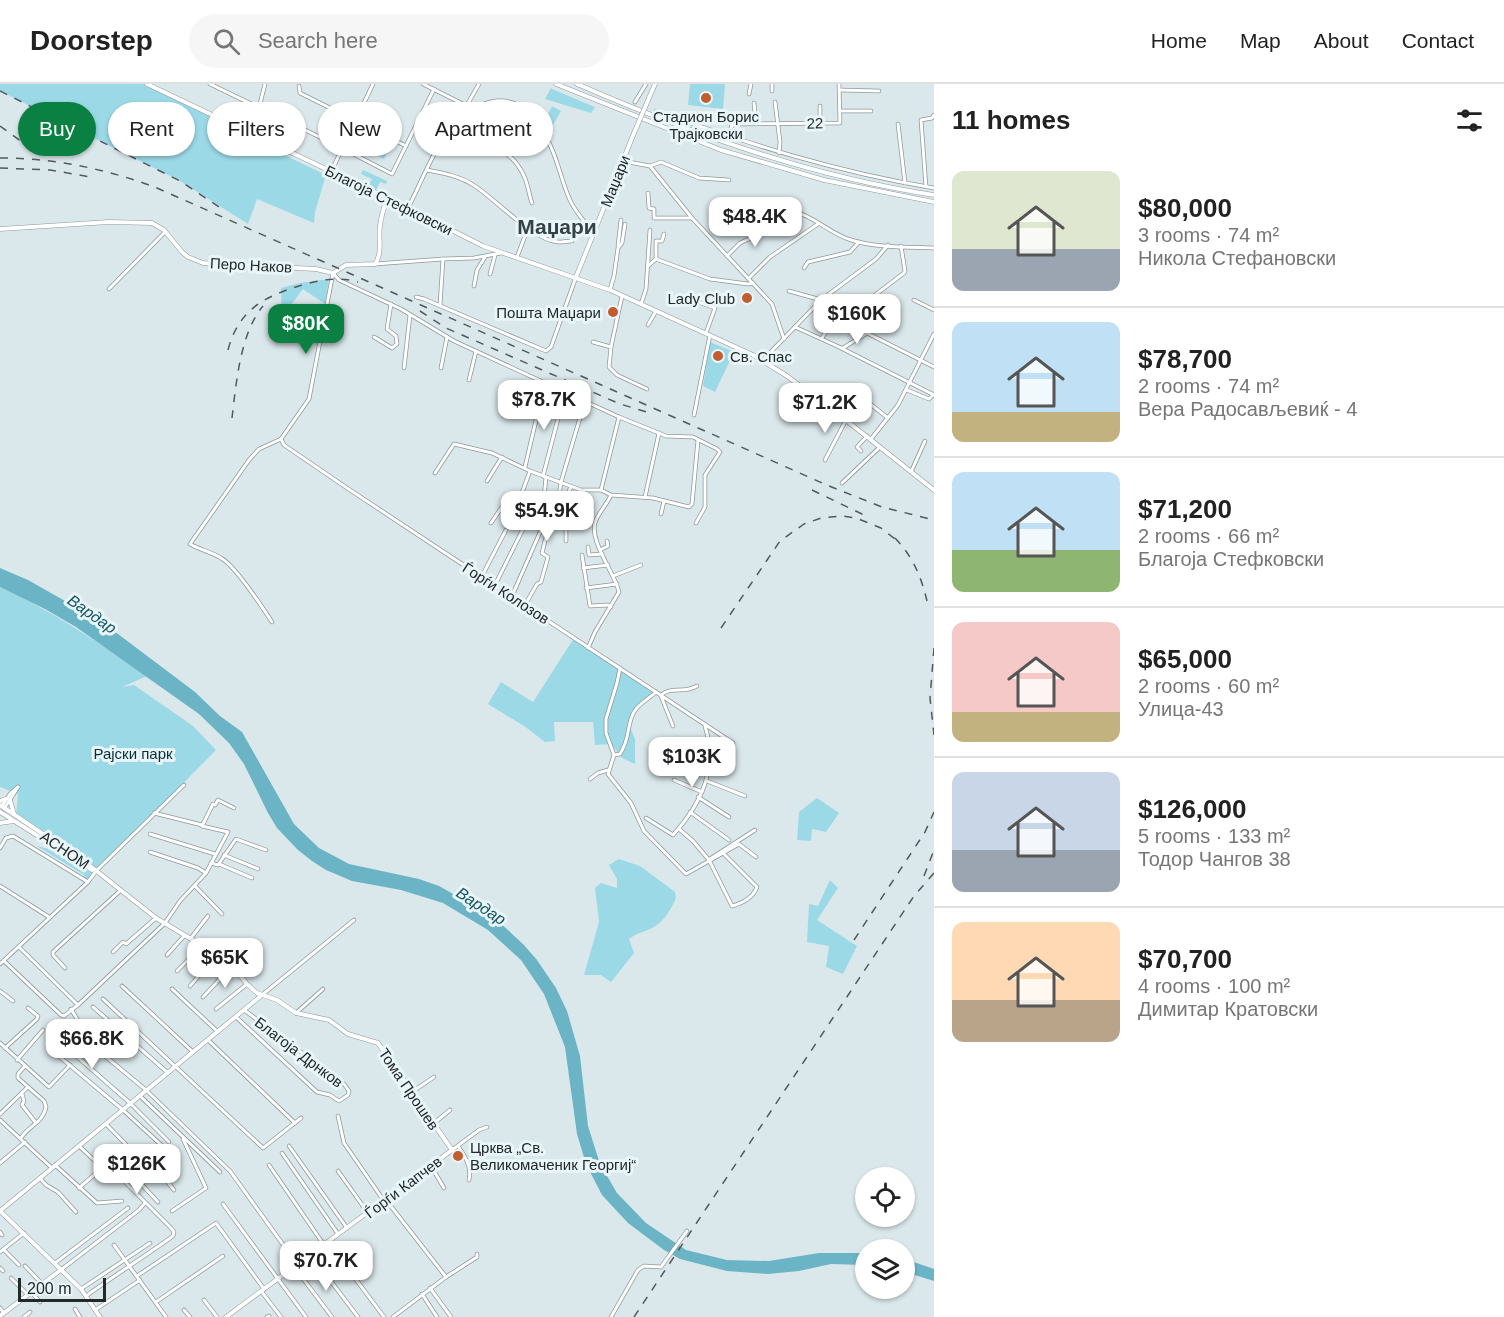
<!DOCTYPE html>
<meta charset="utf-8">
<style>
:root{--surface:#fff;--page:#f6f6f6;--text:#222;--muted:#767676;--line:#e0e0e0;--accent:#0b8043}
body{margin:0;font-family:Helvetica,sans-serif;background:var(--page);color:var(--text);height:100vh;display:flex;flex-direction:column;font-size:22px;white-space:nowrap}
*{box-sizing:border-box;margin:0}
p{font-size:20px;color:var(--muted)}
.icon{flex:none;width:33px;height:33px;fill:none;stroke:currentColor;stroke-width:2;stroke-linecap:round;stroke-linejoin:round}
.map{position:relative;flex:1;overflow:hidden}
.details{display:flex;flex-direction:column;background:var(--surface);width:570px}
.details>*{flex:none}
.guide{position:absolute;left:18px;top:18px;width:570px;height:54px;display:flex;gap:12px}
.fabs{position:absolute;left:855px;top:1083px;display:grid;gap:12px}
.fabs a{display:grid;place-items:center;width:60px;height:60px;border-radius:50%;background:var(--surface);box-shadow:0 2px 4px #0004;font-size:30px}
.scale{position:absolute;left:18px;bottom:15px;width:88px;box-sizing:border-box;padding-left:6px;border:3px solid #232829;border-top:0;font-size:16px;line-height:21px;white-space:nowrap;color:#232829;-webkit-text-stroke:4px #e8f5f9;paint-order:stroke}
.price{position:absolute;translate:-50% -51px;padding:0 14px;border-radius:12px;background:#fff;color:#222;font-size:20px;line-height:39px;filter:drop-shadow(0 2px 3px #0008)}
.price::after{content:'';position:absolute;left:50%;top:36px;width:18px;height:14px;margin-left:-9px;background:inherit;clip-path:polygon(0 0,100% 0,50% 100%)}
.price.active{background:var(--accent);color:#fff}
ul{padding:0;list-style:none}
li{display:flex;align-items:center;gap:18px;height:150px;padding:0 18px}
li+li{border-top:2px solid var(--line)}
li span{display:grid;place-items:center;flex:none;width:168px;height:120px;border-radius:12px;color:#555}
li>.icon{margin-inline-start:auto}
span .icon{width:72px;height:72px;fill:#fffc;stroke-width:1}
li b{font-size:26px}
h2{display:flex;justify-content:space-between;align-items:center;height:72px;padding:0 18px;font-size:26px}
.chip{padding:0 21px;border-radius:27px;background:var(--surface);box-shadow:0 2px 4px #0004;font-size:21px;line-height:54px}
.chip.active{background:var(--accent);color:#fff}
header{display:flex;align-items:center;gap:36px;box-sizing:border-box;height:84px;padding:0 30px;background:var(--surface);border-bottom:2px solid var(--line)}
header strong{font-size:28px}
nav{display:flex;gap:33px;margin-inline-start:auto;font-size:21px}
.search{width:420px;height:54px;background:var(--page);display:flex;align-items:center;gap:15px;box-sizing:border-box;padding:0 21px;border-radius:33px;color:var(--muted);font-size:22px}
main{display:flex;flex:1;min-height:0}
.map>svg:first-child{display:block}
.green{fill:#9bd9e7}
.water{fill:#6bb4c5}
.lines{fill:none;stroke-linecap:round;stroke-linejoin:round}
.minor-casing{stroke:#8c999c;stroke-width:4.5}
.tertiary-casing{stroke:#8c999c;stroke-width:5}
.secondary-casing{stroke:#8c999c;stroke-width:5}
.minor{stroke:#fff;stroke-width:3}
.tertiary{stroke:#fff;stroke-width:4}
.secondary{stroke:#fff;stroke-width:4}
.rail{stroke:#52595a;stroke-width:1.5;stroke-dasharray:8 8;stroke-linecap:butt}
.tertiary-bridge-casing{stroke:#8c999c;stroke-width:5;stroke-linecap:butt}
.tertiary-bridge{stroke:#fff;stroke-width:4}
.poi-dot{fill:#c35d2f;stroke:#e8f5f9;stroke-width:2}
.labels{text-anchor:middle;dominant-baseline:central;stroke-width:6;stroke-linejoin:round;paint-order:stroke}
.poi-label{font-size:15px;fill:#232829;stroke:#e8f5f9;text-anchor:end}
.street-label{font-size:15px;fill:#232829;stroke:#e8f5f9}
.park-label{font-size:15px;fill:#0a3037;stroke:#e8f5f9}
.water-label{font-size:16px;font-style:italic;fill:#165561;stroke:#e8f5f9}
.district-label{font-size:21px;font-weight:bold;fill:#364144;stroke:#e8f5f9}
</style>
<header>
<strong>Doorstep</strong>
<div class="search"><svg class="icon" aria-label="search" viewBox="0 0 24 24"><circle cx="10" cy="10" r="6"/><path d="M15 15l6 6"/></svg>Search here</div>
<nav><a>Home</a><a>Map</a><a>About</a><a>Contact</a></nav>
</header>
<main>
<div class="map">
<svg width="934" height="1233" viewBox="0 0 934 1233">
<rect width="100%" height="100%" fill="#dbe8eb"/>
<g class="green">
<polygon points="0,0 146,0 275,61 274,66 326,91 315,128 314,139 257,115 248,140 180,97 0,7"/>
<polygon points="690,0 725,0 723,25 688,21"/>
<polygon points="551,4 552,5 595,23 591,29 545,15"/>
<polygon points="552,22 561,27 552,43 544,38"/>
<polygon points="368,24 386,33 382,43 363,34"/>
<polygon points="363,47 368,49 366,54 388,66 384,75 362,64 359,69 353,67"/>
<polygon points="363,86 387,97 386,100 380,98 376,106 368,102 372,95 361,90"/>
<polygon points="329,195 325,220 303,205 285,229 309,247 320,229 323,231 319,251 282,244 281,204 300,199"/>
<polygon points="710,258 734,268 715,308 703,302"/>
<path d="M 0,503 C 53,527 99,559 147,592 L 122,603 L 134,601 L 193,642 L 216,666 L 132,751 L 99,782 L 94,784 L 16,731 L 18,710 L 0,703 Z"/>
<polygon points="574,554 654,606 637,625 628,639 635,655 635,680 622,674 611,660 595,661 593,638 554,638 555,657 545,658 524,642 488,620 501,598 533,618"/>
<polygon points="817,714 839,729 826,748 812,745 811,757 797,756 799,728"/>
<polygon points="37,762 57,767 92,787 92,791 88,796 83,794 84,791"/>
<path d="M 619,775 L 640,782 L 675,808 L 676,814 C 670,827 665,837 652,844 C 643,849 638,848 629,855 L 634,869 L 611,898 L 601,891 L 584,891 L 599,838 L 595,804 L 601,799 L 617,804 L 617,795 L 609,781 Z"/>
<polygon points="830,796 838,804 817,836 857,862 843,890 826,883 829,862 807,858 809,820 818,822"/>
</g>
<g class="water">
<polygon points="0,484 28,496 65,517 118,550 195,608 220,632 242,648 294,740 319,764 349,780 419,795 439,802 471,820 484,824 523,860 537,876 556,904 567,927 580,972 588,1042 600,1080 617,1109 646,1139 686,1166 727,1176 769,1177 819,1169 865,1169 865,1181 831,1180 799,1187 768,1190 727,1187 680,1175 664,1166 628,1139 602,1111 586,1080 577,1050 565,963 544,910 521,876 488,846 443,819 401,806 352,797 326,786 312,777 298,766 277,744 268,729 244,680 229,659 199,630 76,543 45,525 0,503"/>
<polygon points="905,1175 934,1185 934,1197 905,1188"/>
</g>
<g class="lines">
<defs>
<g id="minor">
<polyline points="210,0 332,59 392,90 434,5"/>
<polyline points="423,0 473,25"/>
<polyline points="299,2 300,9 406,62"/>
<polyline points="840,6 879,7"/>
<polyline points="772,7 772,0"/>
<polyline points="749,10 751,0"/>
<polyline points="497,17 512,36 527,67"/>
<polyline points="635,18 646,0"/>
<polyline points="775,18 780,58 779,69"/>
<polyline points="754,19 756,40"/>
<polyline points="467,21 479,0"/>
<polyline points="820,22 820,39"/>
<polyline points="259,24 265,0"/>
<path d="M 656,27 C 749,60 836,88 934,104"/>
<polyline points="840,27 871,27"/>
<polyline points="251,32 280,46"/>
<polyline points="732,37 732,40 840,39 839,0"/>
<polyline points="898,40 905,99"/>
<polyline points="729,53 732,40"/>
<path d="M 437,68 C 470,60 506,53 524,92 C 528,100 529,111 532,119"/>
<polyline points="623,77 650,82 692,134 772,220 784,255"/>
<polyline points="650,82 661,78 699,94 729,96"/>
<path d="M 427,86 C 443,89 460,92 475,102 C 496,116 533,156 558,158 C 563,158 568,157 572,157"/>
<polyline points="331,88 373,0"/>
<polyline points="926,103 921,36 932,34 934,31"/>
<polyline points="648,109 649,124 654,125 654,134 692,134"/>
<path d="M 408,124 C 422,97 433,66 452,43 C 467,25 495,9 518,21 C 531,28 540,43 547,55 C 558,74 561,97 570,116 C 575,128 586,139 594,150"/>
<path d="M 724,127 C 745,121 786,122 806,132 C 821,139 834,151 851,156 C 877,164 907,163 934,164"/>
<polyline points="618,162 621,136"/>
<polyline points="727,172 740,159 773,144"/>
<polyline points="517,173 528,144"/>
<polyline points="656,175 710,195 748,200 753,199"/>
<polyline points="375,180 443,175 474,174 501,169"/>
<polyline points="648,182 656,175 656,157 662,157 664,150"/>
<polyline points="804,184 808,178 850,168 859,158"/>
<polyline points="333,189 339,196 401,225 454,257 619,333 666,352 693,353 717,365 720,368 705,391 705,423 696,439"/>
<polyline points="490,190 495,171"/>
<polyline points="749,194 770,173 818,140"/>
<polyline points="474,202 477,186 485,173"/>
<polyline points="109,205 165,148"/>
<polyline points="610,206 614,192 618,164 622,159 625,140"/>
<polyline points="789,207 854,225"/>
<polyline points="622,212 611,263 609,283 617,291 647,305"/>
<polyline points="416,213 424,215 546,267 551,263 576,193"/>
<polyline points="914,216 934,226"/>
<polyline points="698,218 715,224 706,249"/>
<polyline points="641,220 646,205 650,146"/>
<polyline points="440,221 443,175"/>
<polyline points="648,241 656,227"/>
<polyline points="795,243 837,262 934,311"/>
<polyline points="374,253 392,264 397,260 396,252 387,245 391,220"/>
<polyline points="822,254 825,249 904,189 905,187 901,162"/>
<polyline points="593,258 611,263"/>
<polyline points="843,264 867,249 934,283"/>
<polyline points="763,276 821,216 876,175 888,161"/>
<polyline points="404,284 410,231"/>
<polyline points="441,284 447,253"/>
<polyline points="469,296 476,267"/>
<polyline points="907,306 929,315 934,310"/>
<polyline points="837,329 855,308 888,334"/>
<polyline points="694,331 710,251"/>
<polyline points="281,355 284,361 347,404 733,659"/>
<polyline points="871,355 898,321 934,250"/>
<polyline points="861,367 857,363 867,352"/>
<polyline points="825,376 846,336"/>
<polyline points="525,383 545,298"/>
<polyline points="911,388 925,357"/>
<polyline points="435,389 454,360 492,369 530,387 581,406 601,406 611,411 653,414 689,423 692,420 698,356"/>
<polyline points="543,392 565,308"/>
<polyline points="487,397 502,373"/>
<polyline points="842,399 880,363"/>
<polyline points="601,406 619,333"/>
<polyline points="559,412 561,398 585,317"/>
<polyline points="645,413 659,349"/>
<polyline points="520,414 543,419"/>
<polyline points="661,430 664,417"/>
<polyline points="491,439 504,420 512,426"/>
<polyline points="566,457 566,413 571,403"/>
<polyline points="588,463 589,471 602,470"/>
<polyline points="600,466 608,462 607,457"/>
<polyline points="582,471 590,522 608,521 611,523"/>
<polyline points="583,484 608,481"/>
<polyline points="482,492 506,446"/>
<polyline points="613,492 641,481"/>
<polyline points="495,501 526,439 511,429 520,414 530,387"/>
<polyline points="586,504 617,500"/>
<polyline points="512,512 541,446 546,393"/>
<polyline points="525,521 537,500 541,498 548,473 542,469 547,449"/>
<path d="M 272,538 C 262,523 236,482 221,474 C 212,468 200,466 190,460 L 249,376 L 259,365 L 281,355 L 309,315 L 333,189"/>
<path d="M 588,564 L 595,548 L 619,508 C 615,489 587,455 596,436 C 600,427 607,420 611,411"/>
<polyline points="620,584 617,599 606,635 606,649 614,671 608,690 631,719 644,747 686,790 739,760 756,773"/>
<path d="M 661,611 C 671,602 684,610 697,602"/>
<polyline points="661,612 673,642"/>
<path d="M 614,671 L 620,670 C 631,653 626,642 634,628 C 639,619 649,615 656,608"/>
<polyline points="590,695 598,689 608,686"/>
<polyline points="674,696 702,708"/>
<polyline points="707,697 745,712"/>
<polyline points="698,713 729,733"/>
<polyline points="2,722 10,710 18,703"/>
<polyline points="4,725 18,703"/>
<polyline points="690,728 729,756"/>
<polyline points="154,729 202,741"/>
<path d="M 646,734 L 673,751 C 702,719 718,684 705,642"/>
<path d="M 679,745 L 693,757 L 709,776 L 732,822 C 743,819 753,814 757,803 L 723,769"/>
<polyline points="150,750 215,770"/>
<polyline points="0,764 6,754 13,752 88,798 96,787 184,701"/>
<polyline points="150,768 198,784 206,789"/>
<polyline points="224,771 258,785"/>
<polyline points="710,775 755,746"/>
<polyline points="211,779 218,781 236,755 266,766"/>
<polyline points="219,780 252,794"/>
<polyline points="0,802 49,833"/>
<polyline points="195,802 222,830"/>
<polyline points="191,854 208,832"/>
<polyline points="19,863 78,921 165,839 180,817 206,789 228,748 202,742 213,720 215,721 218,716 234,724"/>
<polyline points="113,868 123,858 126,860 156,834"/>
<polyline points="167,871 184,852"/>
<polyline points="4,877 61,931 64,932 78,921"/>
<polyline points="0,880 88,798"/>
<polyline points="65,884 53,871 53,868 121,806"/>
<polyline points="177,887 202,862"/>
<polyline points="122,902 193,968"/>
<polyline points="190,902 217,871"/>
<polyline points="172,905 218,948"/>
<polyline points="0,907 13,917"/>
<polyline points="262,911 354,836"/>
<polyline points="203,913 233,881"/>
<polyline points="103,915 263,1064 301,1034"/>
<polyline points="93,923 168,989"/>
<polyline points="71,925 77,935 48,963 123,1026 170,1069"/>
<polyline points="216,925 247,900"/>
<polyline points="296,929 323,905"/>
<polyline points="236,933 317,1008 330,1011 339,1017 348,1011 349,1007 344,1000 244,926"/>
<polyline points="76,948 146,1006 230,1087 297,1180"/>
<polyline points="208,956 295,1039"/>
<polyline points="0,959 49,1003 70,981"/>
<polyline points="65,962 130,1019 169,1058"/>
<polyline points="5,964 37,935 38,932 28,924"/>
<polyline points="17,976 43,946"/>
<polyline points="412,1008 434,993"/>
<polyline points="22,1010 24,1017 22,1021 36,1039"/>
<polyline points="140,1012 220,1088"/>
<polyline points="0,1030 28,1003"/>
<polyline points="338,1032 344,1059 384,1117"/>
<polyline points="0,1036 52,1084"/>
<polyline points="106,1040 145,1080 157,1085 174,1106"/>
<polyline points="433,1040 450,1026"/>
<path d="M 21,1054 C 28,1042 43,1039 46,1023 L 44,1017 L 18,994 L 18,990 L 25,982"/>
<polyline points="79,1062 110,1091"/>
<polyline points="289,1062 347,1144"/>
<path d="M 458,1062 C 465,1072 472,1083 469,1096"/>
<polyline points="452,1066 479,1046 487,1043"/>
<polyline points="282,1069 338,1150"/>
<polyline points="0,1079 25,1058"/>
<polyline points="116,1079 121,1067 126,1061"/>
<polyline points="55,1081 97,1119 122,1117"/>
<polyline points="269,1081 324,1161"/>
<polyline points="431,1082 444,1104"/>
<polyline points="338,1087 368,1129"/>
<polyline points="131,1089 158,1118"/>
<polyline points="40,1094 46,1101 58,1108 76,1128"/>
<polyline points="79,1104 102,1084"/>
<polyline points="386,1116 446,1193"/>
<polyline points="223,1120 306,1233"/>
<polyline points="172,1127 206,1104 183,1055"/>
<polyline points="0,1148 2,1151"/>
<polyline points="328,1158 384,1233"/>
<polyline points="114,1161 166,1233"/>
<polyline points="4,1166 19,1181"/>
<polyline points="0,1168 24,1149"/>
<polyline points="311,1171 358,1233"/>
<polyline points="55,1179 128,1124"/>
<polyline points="25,1182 42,1200"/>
<polyline points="0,1184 3,1187"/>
<polyline points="295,1184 332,1233"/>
<polyline points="62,1185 139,1126 145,1119"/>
<polyline points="137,1192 216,1139 264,1205"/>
<polyline points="11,1194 28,1211"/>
<polyline points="430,1204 451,1233"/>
<polyline points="81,1205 150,1159"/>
<polyline points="261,1207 281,1233"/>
<polyline points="31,1208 40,1218"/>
<polyline points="422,1210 437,1233"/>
<path d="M 86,1212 C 115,1191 144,1173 173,1152 L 174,1148 L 171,1144 L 123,1096 L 125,1093 L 145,1080"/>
<polyline points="204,1216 217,1233"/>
<polyline points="156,1218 223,1172"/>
<polyline points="0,1224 4,1229"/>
<polyline points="75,1225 80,1233"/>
<polyline points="95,1226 140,1196"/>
<polyline points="184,1226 190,1233"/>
<polyline points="24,1233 30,1228"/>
<polyline points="267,1233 269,1232"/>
<polyline points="393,1233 446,1193 477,1173 477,1170"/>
<polyline points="611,1233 638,1186 644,1182 661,1183 687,1147"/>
</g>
<g id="tertiary">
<polyline points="556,0 721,66 824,96 934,118"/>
<path d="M 577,0 C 692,50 809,92 934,111"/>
<polyline points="649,14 655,0"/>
<path d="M 0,145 L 109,138 L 152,139 L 164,146 L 182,168 L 188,173 L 203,179 L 316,185 L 333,189 L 346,181 L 375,180 C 383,169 378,155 380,142 C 381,132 384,123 387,114"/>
<polyline points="576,193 634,49"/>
<polyline points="10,716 14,730"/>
<polyline points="0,717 6,715"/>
<polyline points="0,721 89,781 156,834 228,877 247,900 257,909 277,916 296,929 329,936 348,950 378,959 452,1066 226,1233"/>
<polyline points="0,728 92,786"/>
<polyline points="0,739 14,737"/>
<polyline points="0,1127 262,911"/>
<polyline points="0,1127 81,1205 100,1233"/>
<polyline points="0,1232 62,1185"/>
</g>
<polyline id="secondary" points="147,0 408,124 483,162 610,206 753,271 787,292 837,329 934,406"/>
</defs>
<use href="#minor" class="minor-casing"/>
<use href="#tertiary" class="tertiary-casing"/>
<use href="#secondary" class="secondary-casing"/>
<use href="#minor" class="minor"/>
<use href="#tertiary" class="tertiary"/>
<use href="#secondary" class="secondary"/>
<g class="rail">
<polyline points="0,7 180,97 222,125"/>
<polyline points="0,42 22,58 47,69"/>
<path d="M 0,74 C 54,74 107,85 157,104 L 829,402 L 882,423 L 934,436"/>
<polyline points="0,84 50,86 91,93"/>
<polyline points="420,227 446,244 620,320 647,328"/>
<path d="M 228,266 C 238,227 263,213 299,202 C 319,196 338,192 358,198"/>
<path d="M 232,334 C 236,301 240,249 263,222"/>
<polyline points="812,406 864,431"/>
<path d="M 895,454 C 913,473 921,492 927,517"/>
<polyline points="721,544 780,457 804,440 821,434 842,432 856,434 881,444 900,459"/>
<polyline points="934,564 930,614 934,651"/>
<polyline points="924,792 934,766"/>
<polyline points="854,856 925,748 934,728"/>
<polyline points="634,1233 914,812 934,789"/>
</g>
<defs>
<polyline id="tertiary-bridge" points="634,49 649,14"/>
</defs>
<use href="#tertiary-bridge" class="tertiary-bridge-casing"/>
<use href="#tertiary-bridge" class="tertiary-bridge"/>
</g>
<g class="poi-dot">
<circle cx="706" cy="14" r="6"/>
<circle cx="747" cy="214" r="6"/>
<circle cx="613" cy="228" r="6"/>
<circle cx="718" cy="272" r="6"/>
<circle cx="458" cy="1072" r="6"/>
</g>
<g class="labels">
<g class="poi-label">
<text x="706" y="32" text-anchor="middle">Стадион Борис<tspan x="706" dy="17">Трајковски</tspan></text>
<text x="735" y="214">Lady Club</text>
<text x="601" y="228">Пошта Маџари</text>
<text x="730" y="272" text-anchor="start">Св. Спас</text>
<text x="470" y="1063" text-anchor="start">Црква „Св.<tspan x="470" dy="17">Великомаченик Георгиј“</tspan></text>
</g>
<g class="street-label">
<text transform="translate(815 39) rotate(-1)">22</text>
<text transform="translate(615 97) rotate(-68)">Маџари</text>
<text transform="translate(389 116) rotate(26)">Благоја Стефковски</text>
<text transform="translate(251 181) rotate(3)">Перо Наков</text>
<text transform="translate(506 509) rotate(33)">Ѓорѓи Колозов</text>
<text transform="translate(65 766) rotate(34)">АСНОМ</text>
<text transform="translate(299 968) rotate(37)">Благоја Дрнков</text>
<text transform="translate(409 1005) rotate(56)">Тома Прошев</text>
<text transform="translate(403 1103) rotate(-37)">Ѓорѓи Капчев</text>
</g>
<g class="park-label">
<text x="133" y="669">Рајски парк</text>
</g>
<g class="water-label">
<text transform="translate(92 530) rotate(35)">Вардар</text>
<text transform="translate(481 822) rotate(33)">Вардар</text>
</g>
<g class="district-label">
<text x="557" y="142">Маџари</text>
</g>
</g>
</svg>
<div class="fabs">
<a><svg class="icon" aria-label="locate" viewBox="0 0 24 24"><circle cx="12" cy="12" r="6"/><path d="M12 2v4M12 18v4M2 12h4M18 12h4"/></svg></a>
<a><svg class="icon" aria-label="layers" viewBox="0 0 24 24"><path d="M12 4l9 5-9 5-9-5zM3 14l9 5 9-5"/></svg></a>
</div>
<div class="scale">200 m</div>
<b class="price" style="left:755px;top:164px">$48.4K</b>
<b class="price" style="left:857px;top:261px">$160K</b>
<b class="price active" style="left:306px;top:271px">$80K</b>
<b class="price" style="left:544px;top:347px">$78.7K</b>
<b class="price" style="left:825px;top:350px">$71.2K</b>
<b class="price" style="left:547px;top:458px">$54.9K</b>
<b class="price" style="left:692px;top:704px">$103K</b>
<b class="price" style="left:225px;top:905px">$65K</b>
<b class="price" style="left:92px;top:986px">$66.8K</b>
<b class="price" style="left:137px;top:1111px">$126K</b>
<b class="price" style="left:326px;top:1208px">$70.7K</b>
<div class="guide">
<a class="chip active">Buy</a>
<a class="chip">Rent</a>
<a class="chip">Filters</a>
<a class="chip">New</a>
<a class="chip">Apartment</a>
</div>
</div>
<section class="details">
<h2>11 homes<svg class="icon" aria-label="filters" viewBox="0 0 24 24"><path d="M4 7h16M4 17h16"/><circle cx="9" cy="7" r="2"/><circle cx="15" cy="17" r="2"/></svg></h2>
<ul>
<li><span style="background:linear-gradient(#dfe7d0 65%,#9aa5b1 0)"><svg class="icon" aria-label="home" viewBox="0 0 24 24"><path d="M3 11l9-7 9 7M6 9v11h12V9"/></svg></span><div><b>$80,000</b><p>3 rooms · 74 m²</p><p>Никола Стефановски</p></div></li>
<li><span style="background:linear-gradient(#bfe0f5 75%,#c2b280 0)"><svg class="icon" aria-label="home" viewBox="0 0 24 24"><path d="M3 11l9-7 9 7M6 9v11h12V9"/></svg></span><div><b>$78,700</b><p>2 rooms · 74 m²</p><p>Вера Радосављевиќ - 4</p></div></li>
<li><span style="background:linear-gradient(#bfe0f5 65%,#8fb573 0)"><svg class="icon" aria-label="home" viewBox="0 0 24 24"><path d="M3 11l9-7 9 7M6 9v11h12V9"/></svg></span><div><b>$71,200</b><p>2 rooms · 66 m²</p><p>Благоја Стефковски</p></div></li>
<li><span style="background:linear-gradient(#f6c9c9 75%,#c2b280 0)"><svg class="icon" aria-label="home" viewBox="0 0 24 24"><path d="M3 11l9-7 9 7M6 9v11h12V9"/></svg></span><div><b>$65,000</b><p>2 rooms · 60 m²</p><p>Улица-43</p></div></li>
<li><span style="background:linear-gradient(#c9d6e8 65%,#9aa5b1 0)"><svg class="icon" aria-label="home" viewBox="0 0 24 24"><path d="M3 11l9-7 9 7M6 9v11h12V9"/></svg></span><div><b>$126,000</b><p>5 rooms · 133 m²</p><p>Тодор Чангов 38</p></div></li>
<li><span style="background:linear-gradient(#ffd9b3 65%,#b9a48a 0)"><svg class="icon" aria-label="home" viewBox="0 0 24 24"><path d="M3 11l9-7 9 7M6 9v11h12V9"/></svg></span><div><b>$70,700</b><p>4 rooms · 100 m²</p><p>Димитар Кратовски</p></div></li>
</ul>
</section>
</main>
